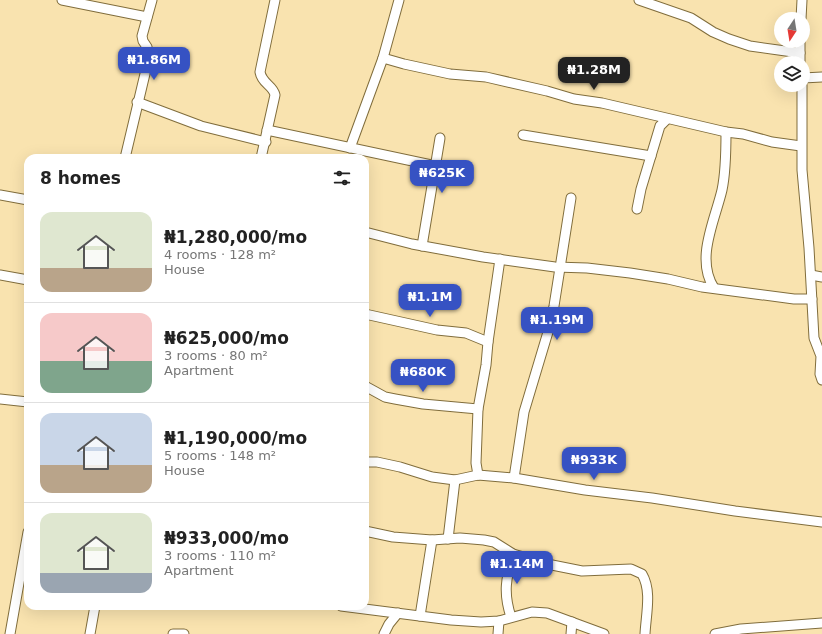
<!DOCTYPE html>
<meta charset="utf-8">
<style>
:root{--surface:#fff;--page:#f2f2f2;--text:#222;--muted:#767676;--line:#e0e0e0;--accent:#3652c3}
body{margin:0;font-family:"DejaVu Sans",sans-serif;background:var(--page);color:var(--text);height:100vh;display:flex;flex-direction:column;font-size:15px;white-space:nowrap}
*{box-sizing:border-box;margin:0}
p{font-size:13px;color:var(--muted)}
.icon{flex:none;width:22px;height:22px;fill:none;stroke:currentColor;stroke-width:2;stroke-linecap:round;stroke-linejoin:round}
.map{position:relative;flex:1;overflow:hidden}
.details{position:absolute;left:24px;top:154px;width:345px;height:456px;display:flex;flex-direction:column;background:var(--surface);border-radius:12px;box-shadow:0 4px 16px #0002}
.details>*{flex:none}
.needle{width:26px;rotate:192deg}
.controls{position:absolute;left:774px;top:12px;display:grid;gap:8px}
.controls a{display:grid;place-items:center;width:36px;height:36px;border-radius:50%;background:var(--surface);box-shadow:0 4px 16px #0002;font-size:20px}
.price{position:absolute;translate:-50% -34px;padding:0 9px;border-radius:8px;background:var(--accent);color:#fff;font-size:13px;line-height:26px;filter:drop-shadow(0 1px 2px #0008)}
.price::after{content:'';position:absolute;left:50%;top:24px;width:12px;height:9px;margin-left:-6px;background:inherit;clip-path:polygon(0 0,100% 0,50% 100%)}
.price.selected{background:#222;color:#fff}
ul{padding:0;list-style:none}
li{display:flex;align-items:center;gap:12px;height:100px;padding:0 16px}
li+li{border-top:1px solid var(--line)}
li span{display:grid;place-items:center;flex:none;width:112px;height:80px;border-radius:12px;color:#555}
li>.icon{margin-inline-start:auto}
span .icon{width:48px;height:48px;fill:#fffc;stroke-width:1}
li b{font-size:17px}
h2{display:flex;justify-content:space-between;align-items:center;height:48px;padding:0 16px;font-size:17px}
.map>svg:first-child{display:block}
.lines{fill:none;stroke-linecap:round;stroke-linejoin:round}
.minor-casing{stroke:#806d3c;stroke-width:11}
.minor{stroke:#fff;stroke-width:9}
</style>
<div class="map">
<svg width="822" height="634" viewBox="0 0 822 634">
<rect width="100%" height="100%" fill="#f9e3af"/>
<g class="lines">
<defs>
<g id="minor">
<polyline points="62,0 147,17"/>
<polyline points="639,0 691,18 713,32 729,39 750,46 800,53"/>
<polyline points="801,19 802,0"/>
<polyline points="800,41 800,63"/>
<polyline points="383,58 404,64 450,74 486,77 547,91 574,99 602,103 726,132 743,134 772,142 801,146"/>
<polyline points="803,78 822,77"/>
<polyline points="802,85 802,170 809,248 814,338 821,356 820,374 822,380"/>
<polyline points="137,102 201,126 266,142"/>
<polyline points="267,130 436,166"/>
<polyline points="523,135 651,156"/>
<polyline points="350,148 383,58 399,0"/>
<polyline points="125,158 149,57 147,47 143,41 142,36 152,0"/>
<path d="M 261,158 L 275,95 C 273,85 262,84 260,72 L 275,0"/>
<polyline points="0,195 28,200"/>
<polyline points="637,209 641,189 660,126 667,119"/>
<polyline points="365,232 412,244 483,257 555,267 587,268 630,273 668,279 702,287 794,299 812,299"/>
<polyline points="422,246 440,138"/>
<polyline points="0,275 28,280"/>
<polyline points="811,275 822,277"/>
<path d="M 714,288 C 695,259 715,220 722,190 C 726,171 726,151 726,132"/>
<polyline points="365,314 437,330 466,333 488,342"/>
<polyline points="365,386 385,397 395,399 423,404 478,409"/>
<polyline points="0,399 28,402"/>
<polyline points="365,462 377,462 400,467 432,477 455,480 478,475 514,478 585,490 652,498 735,511 822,522"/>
<polyline points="478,475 476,463 478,409 486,365 488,342 500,259"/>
<polyline points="514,478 524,412 548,332 554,306 571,198"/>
<path d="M 365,531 L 393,537 L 432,540 L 460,538 L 484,540 L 494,542 L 513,554 L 552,565 L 582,571 L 631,569 L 642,574 C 652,591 646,614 645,634"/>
<polyline points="448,539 455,480"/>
<polyline points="341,606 451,620 481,622 499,621 532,612 547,613 604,634"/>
<polyline points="420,616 432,540"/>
<path d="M 511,617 C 503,593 506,578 513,554"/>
<polyline points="10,634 28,532"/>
<polyline points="90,634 95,606"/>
<polyline points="173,634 184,634"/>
<polyline points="384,634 389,624 398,613"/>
<polyline points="498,634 499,621"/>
<polyline points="571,634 572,622"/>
<polyline points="715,634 741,629 822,623"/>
</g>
</defs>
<use href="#minor" class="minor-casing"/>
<use href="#minor" class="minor"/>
</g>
</svg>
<div class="controls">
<a><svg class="needle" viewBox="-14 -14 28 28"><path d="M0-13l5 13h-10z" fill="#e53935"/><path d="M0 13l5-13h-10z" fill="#767676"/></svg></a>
<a><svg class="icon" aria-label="layers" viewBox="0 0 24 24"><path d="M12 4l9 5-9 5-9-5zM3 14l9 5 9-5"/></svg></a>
</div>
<b class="price" style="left:154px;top:81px">₦1.86M</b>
<b class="price selected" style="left:594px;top:91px">₦1.28M</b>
<b class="price" style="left:442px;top:194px">₦625K</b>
<b class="price" style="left:430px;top:318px">₦1.1M</b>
<b class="price" style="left:557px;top:341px">₦1.19M</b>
<b class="price" style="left:423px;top:393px">₦680K</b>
<b class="price" style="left:594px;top:481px">₦933K</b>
<b class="price" style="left:517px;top:585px">₦1.14M</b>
<section class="details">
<h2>8 homes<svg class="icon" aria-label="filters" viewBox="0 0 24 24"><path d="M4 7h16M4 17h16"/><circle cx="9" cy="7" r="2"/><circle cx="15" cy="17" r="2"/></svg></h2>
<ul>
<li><span style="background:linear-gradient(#dfe7d0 70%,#b9a48a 0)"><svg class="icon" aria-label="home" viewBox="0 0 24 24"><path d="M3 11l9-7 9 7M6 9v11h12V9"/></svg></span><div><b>₦1,280,000/mo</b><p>4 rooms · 128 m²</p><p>House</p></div></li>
<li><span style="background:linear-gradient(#f6c9c9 60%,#7fa58c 0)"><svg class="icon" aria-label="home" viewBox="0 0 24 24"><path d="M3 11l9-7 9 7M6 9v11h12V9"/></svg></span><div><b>₦625,000/mo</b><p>3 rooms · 80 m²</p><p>Apartment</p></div></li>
<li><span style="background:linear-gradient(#c9d6e8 65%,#b9a48a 0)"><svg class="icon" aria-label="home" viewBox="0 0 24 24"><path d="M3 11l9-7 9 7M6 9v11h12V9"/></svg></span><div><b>₦1,190,000/mo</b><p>5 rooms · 148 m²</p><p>House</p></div></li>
<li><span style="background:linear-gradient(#dfe7d0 75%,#9aa5b1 0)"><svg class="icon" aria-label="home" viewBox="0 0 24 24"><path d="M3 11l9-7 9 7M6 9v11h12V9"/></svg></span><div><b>₦933,000/mo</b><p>3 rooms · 110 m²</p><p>Apartment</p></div></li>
</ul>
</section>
</div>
